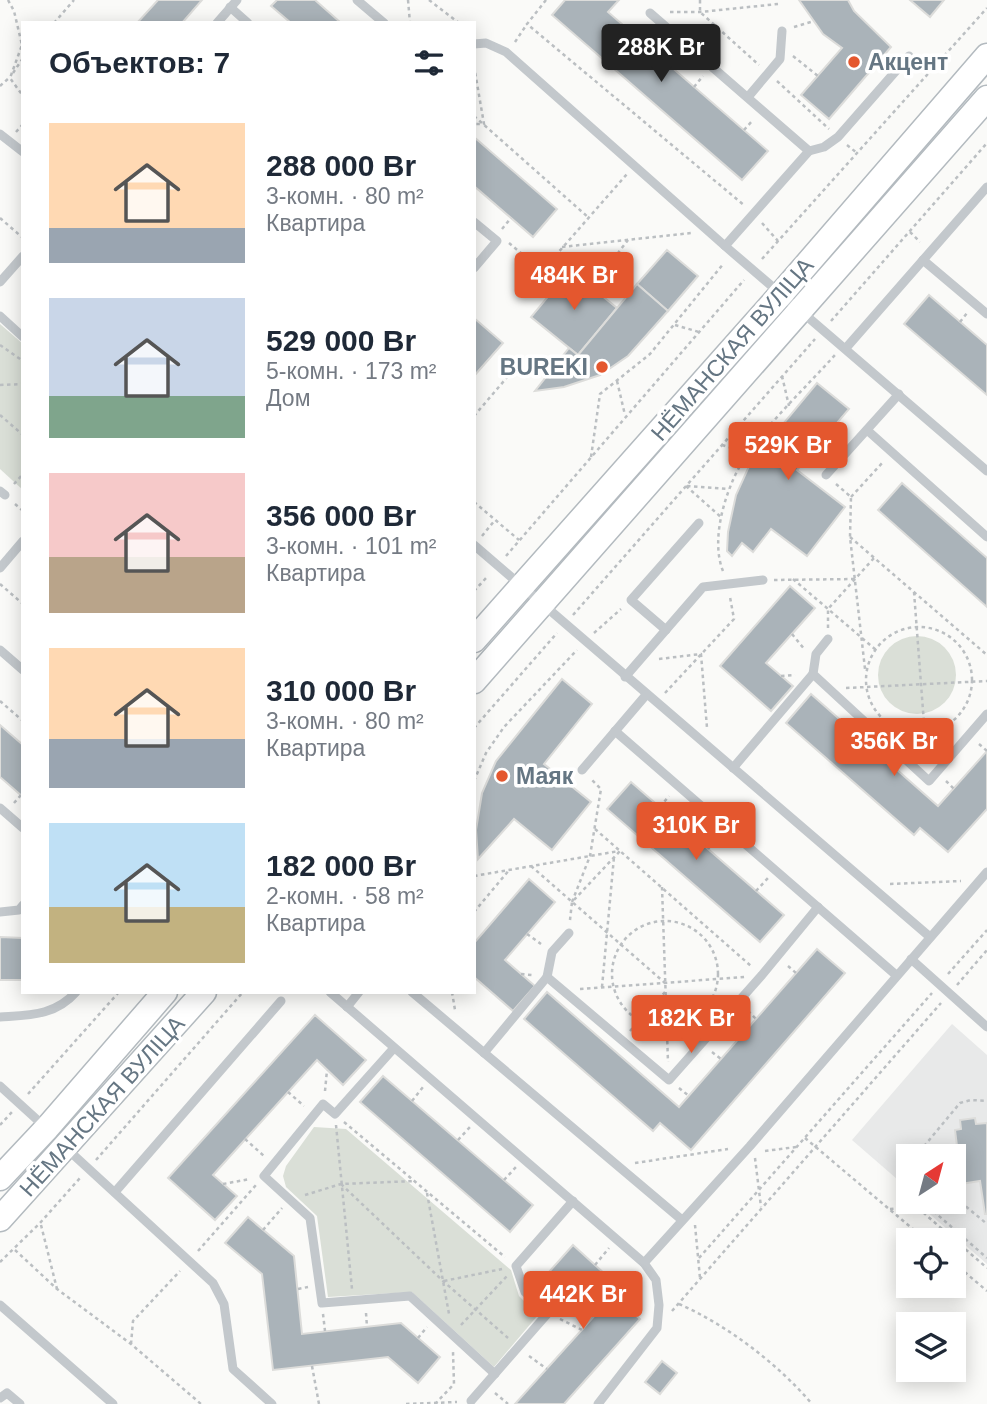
<!DOCTYPE html>
<html lang="ru">
<meta charset="utf-8">
<style>
:root{--surface:#fff;--page:#f6f6f7;--text:#1f2937;--muted:#747a83;--accent:#e4572e}
body{margin:0;font-family:Helvetica,sans-serif;background:var(--page);color:var(--text);height:100vh;display:flex;flex-direction:column;font-size:26px;white-space:nowrap}
*{box-sizing:border-box;margin:0}
p{font-size:23px;color:var(--muted)}
.icon{flex:none;width:38px;height:38px;fill:none;stroke:currentColor;stroke-width:2;stroke-linecap:round;stroke-linejoin:round}
.map{position:relative;flex:1;overflow:hidden}
.side{position:absolute;left:21px;top:21px;width:455px;height:973px;display:flex;flex-direction:column;background:var(--surface);border-radius:0px;box-shadow:0 4px 18px #0003}
.side>*{flex:none}
.needle{width:46px;rotate:36deg}
.tools{position:absolute;left:896px;top:1144px;display:grid;gap:14px}
.tools a{display:grid;place-items:center;width:70px;height:70px;border-radius:0px;background:var(--surface);box-shadow:0 4px 18px #0003;font-size:35px}
.price{position:absolute;translate:-50% -60px;padding:0 16px;border-radius:7px;background:var(--accent);color:#fff;font-size:23px;line-height:46px;filter:drop-shadow(0 2px 4px #0008)}
.price::after{content:'';position:absolute;left:50%;top:42px;width:21px;height:16px;margin-left:-10px;background:inherit;clip-path:polygon(0 0,100% 0,50% 100%)}
.price.active{background:#222;color:#fff}
ul{padding:0;list-style:none}
li{display:flex;align-items:center;gap:21px;height:175px;padding:0 28px}
li span{display:grid;place-items:center;flex:none;width:196px;height:140px;border-radius:0px;color:#555}
li>.icon{margin-inline-start:auto}
span .icon{width:84px;height:84px;fill:#fffc;stroke-width:1}
li b{font-size:30px}
h2{display:flex;justify-content:space-between;align-items:center;height:84px;padding:0 28px;font-size:30px}
.map>svg:first-child{display:block}
.built{fill:#e8e9e9}
.green{fill:#dadfd7}
.building{fill:#aab3b9;stroke:#dcdcda;stroke-width:2}
.lines{fill:none;stroke-linecap:round;stroke-linejoin:round}
.secondary-casing{stroke:#b3babf;stroke-width:27}
.path{stroke:#bbbfc2;stroke-width:2.5;stroke-dasharray:3.5 3.5;stroke-linecap:butt}
.lane{stroke:#c3c8cc;stroke-width:9}
.secondary{stroke:#fff;stroke-width:24}
.poi-dot{fill:#e4572e;stroke:#fff;stroke-width:2.5}
.labels{text-anchor:middle;dominant-baseline:central;stroke-width:7;stroke-linejoin:round;paint-order:stroke}
.poi-label{font-size:23px;font-weight:bold;fill:#657683;stroke:#fff;text-anchor:start}
.street-label{font-size:23px;fill:#657683;stroke:#fff}
</style>
<div class="map">
<svg width="987" height="1404" viewBox="0 0 987 1404">
<rect width="100%" height="100%" fill="#fafaf8"/>
<polygon class="built" points="952,1024 987,1055 987,1264 916,1202 954,1202 954,1157 908,1157 908,1195 900,1188 897,1179 852,1140"/>
<g class="green">
<polygon points="0,324 23,344 23,490 0,469"/>
<circle cx="917" cy="675" r="39"/>
<polygon points="314,1127 346,1129 511,1270 519,1296 538,1315 494,1367 412,1292 328,1297 317,1216 286,1187 283,1176 286,1166"/>
</g>
<g class="building">
<polygon points="158,0 202,0 182,23 137,23"/>
<polygon points="277,0 315,0 341,23 291,23 271,6"/>
<polygon points="565,0 619,0 608,12 768,151 742,180 552,15"/>
<polygon points="799,0 848,0 854,11 891,47 829,119 801,95 842,48 823,34"/>
<polygon points="910,0 944,0 930,17"/>
<polygon points="474,137 557,209 533,237 474,186"/>
<polygon points="667,250 698,276 668,311 637,284"/>
<polygon points="570,270 617,308 578,355 531,317"/>
<polygon points="637,284 668,311 628,356 600,375 564,387 535,391 569,348 578,355"/>
<polygon points="929,295 987,345 987,395 904,324"/>
<polygon points="474,318 503,343 474,376"/>
<polygon points="817,383 849,409 797,470 845,507 807,556 771,529 753,552 742,543 732,556 727,551 728,532 736,495 750,464"/>
<polygon points="902,483 987,558 987,607 878,510"/>
<polygon points="790,586 815,608 766,663 793,686 771,711 720,666"/>
<polygon points="562,679 592,704 544,764 591,802 552,850 514,819 478,859 476,830 482,793 496,761"/>
<polygon points="811,694 938,806 987,751 987,809 948,852 920,828 914,835 786,723"/>
<polygon points="0,725 23,745 23,797 0,777"/>
<polygon points="631,782 784,915 760,942 607,809"/>
<polygon points="529,879 555,902 505,960 535,986 513,1011 474,977 474,943"/>
<polygon points="0,937 23,938 23,980 0,980"/>
<polygon points="817,949 845,973 691,1150 660,1123 653,1131 524,1019 547,992 679,1107"/>
<polygon points="315,1015 366,1060 343,1085 317,1060 213,1175 237,1196 215,1220 168,1178"/>
<polygon points="383,1076 533,1205 510,1232 360,1102"/>
<polygon points="975,1118 976,1124 987,1123 987,1214 985,1214 980,1181 955,1185 954,1188 954,1157 943,1157 962,1154 961,1146 957,1146 955,1130 961,1129 960,1120"/>
<polygon points="248,1217 294,1256 302,1334 401,1323 440,1357 418,1383 388,1357 273,1370 262,1274 225,1243"/>
<polygon points="573,1245 617,1285 610,1292 640,1319 564,1404 515,1404 596,1314 549,1272"/>
<polygon points="662,1361 677,1373 660,1394 645,1382"/>
</g>
<g class="lines">
<defs>
<g id="secondary">
<polyline points="474,640 782,293 987,56"/>
<polyline points="474,681 987,98"/>
<polyline points="0,1178 47,1128 165,992"/>
<polyline points="0,1219 204,992"/>
</g>
</defs>
<use href="#secondary" class="secondary-casing"/>
<g class="path">
<polyline points="8,0 14,11 22,45 10,78 23,96"/>
<polyline points="408,0 410,23"/>
<polyline points="429,0 459,23"/>
<polyline points="546,0 527,24 745,206"/>
<polyline points="700,0 700,12 759,65"/>
<polyline points="670,12 700,12 778,4"/>
<polyline points="54,23 74,0"/>
<polyline points="794,27 814,21"/>
<polyline points="637,38 647,27"/>
<polyline points="515,42 527,24"/>
<polyline points="793,56 818,76"/>
<polyline points="474,66 484,124 474,124"/>
<polyline points="13,73 23,58"/>
<polyline points="777,81 829,129"/>
<polyline points="0,86 9,78"/>
<polyline points="694,87 703,76"/>
<polyline points="474,116 589,218"/>
<polyline points="744,130 753,120"/>
<polyline points="16,132 23,124"/>
<polyline points="847,145 857,153"/>
<polyline points="0,218 23,238"/>
<polyline points="762,223 778,241"/>
<polyline points="502,229 511,218"/>
<polyline points="910,232 920,242"/>
<polyline points="509,243 542,271 627,174"/>
<polyline points="562,247 691,233"/>
<polyline points="762,259 987,8"/>
<polyline points="592,287 628,240"/>
<polyline points="831,321 987,143"/>
<polyline points="960,322 967,313"/>
<polyline points="675,325 699,332"/>
<polyline points="0,345 23,361"/>
<polyline points="782,376 789,406"/>
<polyline points="617,381 625,415"/>
<polyline points="0,385 23,384"/>
<polyline points="0,415 23,435"/>
<polyline points="474,416 521,361"/>
<polyline points="722,445 748,453"/>
<polyline points="591,457 600,394 650,354 724,263"/>
<polyline points="14,484 23,474"/>
<polyline points="836,484 851,497 850,537 865,669"/>
<polyline points="686,486 722,518"/>
<polyline points="687,486 729,489"/>
<polyline points="851,497 884,461"/>
<polyline points="474,502 519,540"/>
<polyline points="15,504 23,511"/>
<polyline points="482,536 495,520"/>
<polyline points="850,537 987,655"/>
<polyline points="506,556 744,280"/>
<path d="M 723,571 C 709,537 728,481 748,453 C 772,419 807,386 835,355"/>
<polyline points="793,579 876,650"/>
<polyline points="774,580 855,579"/>
<polyline points="0,584 23,604"/>
<polyline points="474,591 488,576"/>
<polyline points="914,592 927,763"/>
<polyline points="573,615 815,339"/>
<circle cx="919" cy="680" r="53"/>
<polyline points="828,628 828,609 874,558"/>
<polyline points="594,633 621,609"/>
<polyline points="792,634 805,650"/>
<polyline points="659,659 701,654 707,728"/>
<polyline points="781,676 795,675"/>
<polyline points="846,688 987,681"/>
<polyline points="665,693 734,619 730,597"/>
<polyline points="0,701 23,721"/>
<polyline points="474,728 557,633"/>
<polyline points="979,744 987,751"/>
<polyline points="474,781 486,753 504,727 577,650"/>
<polyline points="946,781 954,789"/>
<polyline points="14,803 21,795"/>
<polyline points="660,807 669,796"/>
<polyline points="595,829 751,966"/>
<polyline points="708,849 717,838"/>
<polyline points="531,866 665,983"/>
<polyline points="474,876 619,851"/>
<polyline points="890,884 961,881"/>
<polyline points="662,887 668,1062"/>
<polyline points="756,891 768,878"/>
<polyline points="572,902 590,856 601,789 592,780"/>
<polyline points="474,912 510,869"/>
<polyline points="570,920 572,902 620,851"/>
<circle cx="665" cy="974" r="53"/>
<polyline points="527,934 541,944"/>
<polyline points="788,966 796,973"/>
<polyline points="521,974 532,975"/>
<polyline points="948,974 987,930"/>
<polyline points="957,985 987,950"/>
<polyline points="602,987 614,857"/>
<polyline points="580,989 745,977"/>
<polyline points="452,992 455,1010"/>
<polyline points="748,1011 756,1019"/>
<polyline points="630,1031 665,992"/>
<polyline points="712,1052 721,1059"/>
<polyline points="679,1088 689,1096"/>
<polyline points="325,1091 327,1070"/>
<polyline points="288,1092 304,1106"/>
<polyline points="28,1094 119,992"/>
<polyline points="412,1101 423,1087"/>
<polyline points="344,1122 505,1257"/>
<polyline points="0,1125 12,1112"/>
<polyline points="336,1125 352,1289"/>
<polyline points="805,1138 927,1241"/>
<polyline points="245,1139 264,1156"/>
<polyline points="458,1140 470,1127"/>
<polyline points="765,1151 796,1147"/>
<polyline points="915,1157 960,1103 971,1100 987,1101"/>
<polyline points="755,1158 761,1207"/>
<polyline points="96,1160 243,992"/>
<polyline points="635,1163 728,1149"/>
<polyline points="504,1180 516,1167"/>
<polyline points="223,1184 250,1179"/>
<polyline points="341,1184 443,1281 508,1338"/>
<polyline points="427,1193 449,1314"/>
<polyline points="305,1195 341,1184 415,1181"/>
<polyline points="923,1202 987,1258"/>
<polyline points="918,1208 987,1268"/>
<polyline points="890,1209 963,1204 987,1224"/>
<polyline points="41,1225 57,1289"/>
<polyline points="695,1225 700,1278"/>
<polyline points="263,1230 282,1208"/>
<polyline points="15,1250 57,1289 131,1344 201,1404"/>
<polyline points="198,1251 256,1185"/>
<polyline points="699,1258 932,993"/>
<polyline points="0,1262 40,1223 80,1178"/>
<polyline points="954,1263 987,1291"/>
<polyline points="595,1265 609,1248"/>
<polyline points="444,1281 502,1269"/>
<polyline points="298,1289 308,1287"/>
<path d="M 679,1304 C 727,1325 778,1364 812,1404"/>
<polyline points="672,1311 941,1003"/>
<polyline points="366,1313 367,1327"/>
<polyline points="323,1314 325,1331"/>
<polyline points="560,1319 582,1330"/>
<polyline points="461,1325 507,1276"/>
<polyline points="418,1338 427,1327"/>
<polyline points="131,1344 133,1321 180,1271"/>
<polyline points="529,1356 547,1369"/>
<polyline points="312,1366 319,1404"/>
<polyline points="495,1393 508,1404"/>
<polyline points="406,1404 457,1402"/>
<polyline points="437,1404 436,1403 454,1384 453,1352"/>
</g>
<g class="lane">
<polyline points="357,0 384,23"/>
<polyline points="230,7 248,23"/>
<polyline points="650,13 809,151 725,246"/>
<polyline points="217,23 237,0"/>
<polyline points="474,44 486,43 506,52 725,246 987,471"/>
<polyline points="748,97 780,59 782,31"/>
<polyline points="0,134 23,152"/>
<polyline points="809,151 824,147 838,137 909,56"/>
<polyline points="474,222 497,241 474,268"/>
<polyline points="923,260 987,314"/>
<polyline points="0,282 23,256"/>
<polyline points="0,316 23,337"/>
<polyline points="846,348 987,187"/>
<polyline points="867,430 987,537"/>
<polyline points="826,475 899,394"/>
<polyline points="0,491 5,495"/>
<polyline points="474,545 930,937"/>
<polyline points="0,568 23,541"/>
<polyline points="666,630 631,600 699,523"/>
<polyline points="828,639 816,654 813,674 929,781 987,714"/>
<polyline points="0,650 23,670"/>
<polyline points="625,677 703,587 763,580"/>
<polyline points="615,731 896,975"/>
<polyline points="733,768 813,674"/>
<polyline points="582,770 646,695"/>
<polyline points="0,808 23,828"/>
<polyline points="0,912 19,910 23,905"/>
<polyline points="569,933 552,952 547,977 669,1080 762,975 818,907"/>
<polyline points="911,959 987,1027"/>
<polyline points="330,992 644,1263 656,1280 659,1305 657,1328 598,1404"/>
<polyline points="412,992 682,1220"/>
<polyline points="347,1007 359,992"/>
<path d="M 0,1017 C 29,1015 55,1016 76,992"/>
<polyline points="394,1048 335,1114 323,1104 264,1176 310,1218 322,1303 410,1296 495,1374"/>
<polyline points="484,1053 547,977"/>
<polyline points="0,1086 44,1126"/>
<polyline points="66,1148 213,1283 224,1304 233,1369 272,1404"/>
<polyline points="115,1192 281,1001"/>
<polyline points="644,1263 750,1146 987,872"/>
<polyline points="0,1305 113,1404"/>
<polyline points="0,1398 7,1393 20,1404"/>
<polyline points="471,1401 548,1313 525,1292 516,1266 573,1201"/>
</g>
<use href="#secondary" class="secondary"/>
</g>
<g class="poi-dot">
<circle cx="854" cy="62" r="7"/>
<circle cx="602" cy="367" r="7"/>
<circle cx="502" cy="776" r="7"/>
</g>
<g class="labels">
<g class="poi-label">
<text x="868" y="62">Акцент</text>
<text x="588" y="367" text-anchor="end">BUREKI</text>
<text x="516" y="776">Маяк</text>
</g>
<g class="street-label">
<text transform="translate(732 349) rotate(-49)">НЁМАНСКАЯ ВУЛІЦА</text>
<text transform="translate(102 1106) rotate(-48)">НЁМАНСКАЯ ВУЛІЦА</text>
</g>
</g>
</svg>
<div class="tools">
<a><svg class="needle" viewBox="-14 -14 28 28"><path d="M0-13l5 13h-10z" fill="#e53935"/><path d="M0 13l5-13h-10z" fill="#747a83"/></svg></a>
<a><svg class="icon" aria-label="locate" viewBox="0 0 24 24"><circle cx="12" cy="12" r="6"/><path d="M12 2v4M12 18v4M2 12h4M18 12h4"/></svg></a>
<a><svg class="icon" aria-label="layers" viewBox="0 0 24 24"><path d="M12 4l9 5-9 5-9-5zM3 14l9 5 9-5"/></svg></a>
</div>
<b class="price active" style="left:661px;top:84px">288K Br</b>
<b class="price" style="left:574px;top:312px">484K Br</b>
<b class="price" style="left:788px;top:482px">529K Br</b>
<b class="price" style="left:894px;top:778px">356K Br</b>
<b class="price" style="left:696px;top:862px">310K Br</b>
<b class="price" style="left:691px;top:1055px">182K Br</b>
<b class="price" style="left:583px;top:1331px">442K Br</b>
<section class="side">
<h2>Объектов: 7<svg class="icon" aria-label="filters" viewBox="0 0 24 24"><path d="M4 7h16M4 17h16"/><circle cx="9" cy="7" r="2"/><circle cx="15" cy="17" r="2"/></svg></h2>
<ul>
<li><span style="background:linear-gradient(#ffd9b3 75%,#9aa5b1 0)"><svg class="icon" aria-label="home" viewBox="0 0 24 24"><path d="M3 11l9-7 9 7M6 9v11h12V9"/></svg></span><div><b>288 000 Br</b><p>3-комн. · 80 m²</p><p>Квартира</p></div></li>
<li><span style="background:linear-gradient(#c9d6e8 70%,#7fa58c 0)"><svg class="icon" aria-label="home" viewBox="0 0 24 24"><path d="M3 11l9-7 9 7M6 9v11h12V9"/></svg></span><div><b>529 000 Br</b><p>5-комн. · 173 m²</p><p>Дом</p></div></li>
<li><span style="background:linear-gradient(#f6c9c9 60%,#b9a48a 0)"><svg class="icon" aria-label="home" viewBox="0 0 24 24"><path d="M3 11l9-7 9 7M6 9v11h12V9"/></svg></span><div><b>356 000 Br</b><p>3-комн. · 101 m²</p><p>Квартира</p></div></li>
<li><span style="background:linear-gradient(#ffd9b3 65%,#9aa5b1 0)"><svg class="icon" aria-label="home" viewBox="0 0 24 24"><path d="M3 11l9-7 9 7M6 9v11h12V9"/></svg></span><div><b>310 000 Br</b><p>3-комн. · 80 m²</p><p>Квартира</p></div></li>
<li><span style="background:linear-gradient(#bfe0f5 60%,#c2b280 0)"><svg class="icon" aria-label="home" viewBox="0 0 24 24"><path d="M3 11l9-7 9 7M6 9v11h12V9"/></svg></span><div><b>182 000 Br</b><p>2-комн. · 58 m²</p><p>Квартира</p></div></li>
</ul>
</section>
</div>
